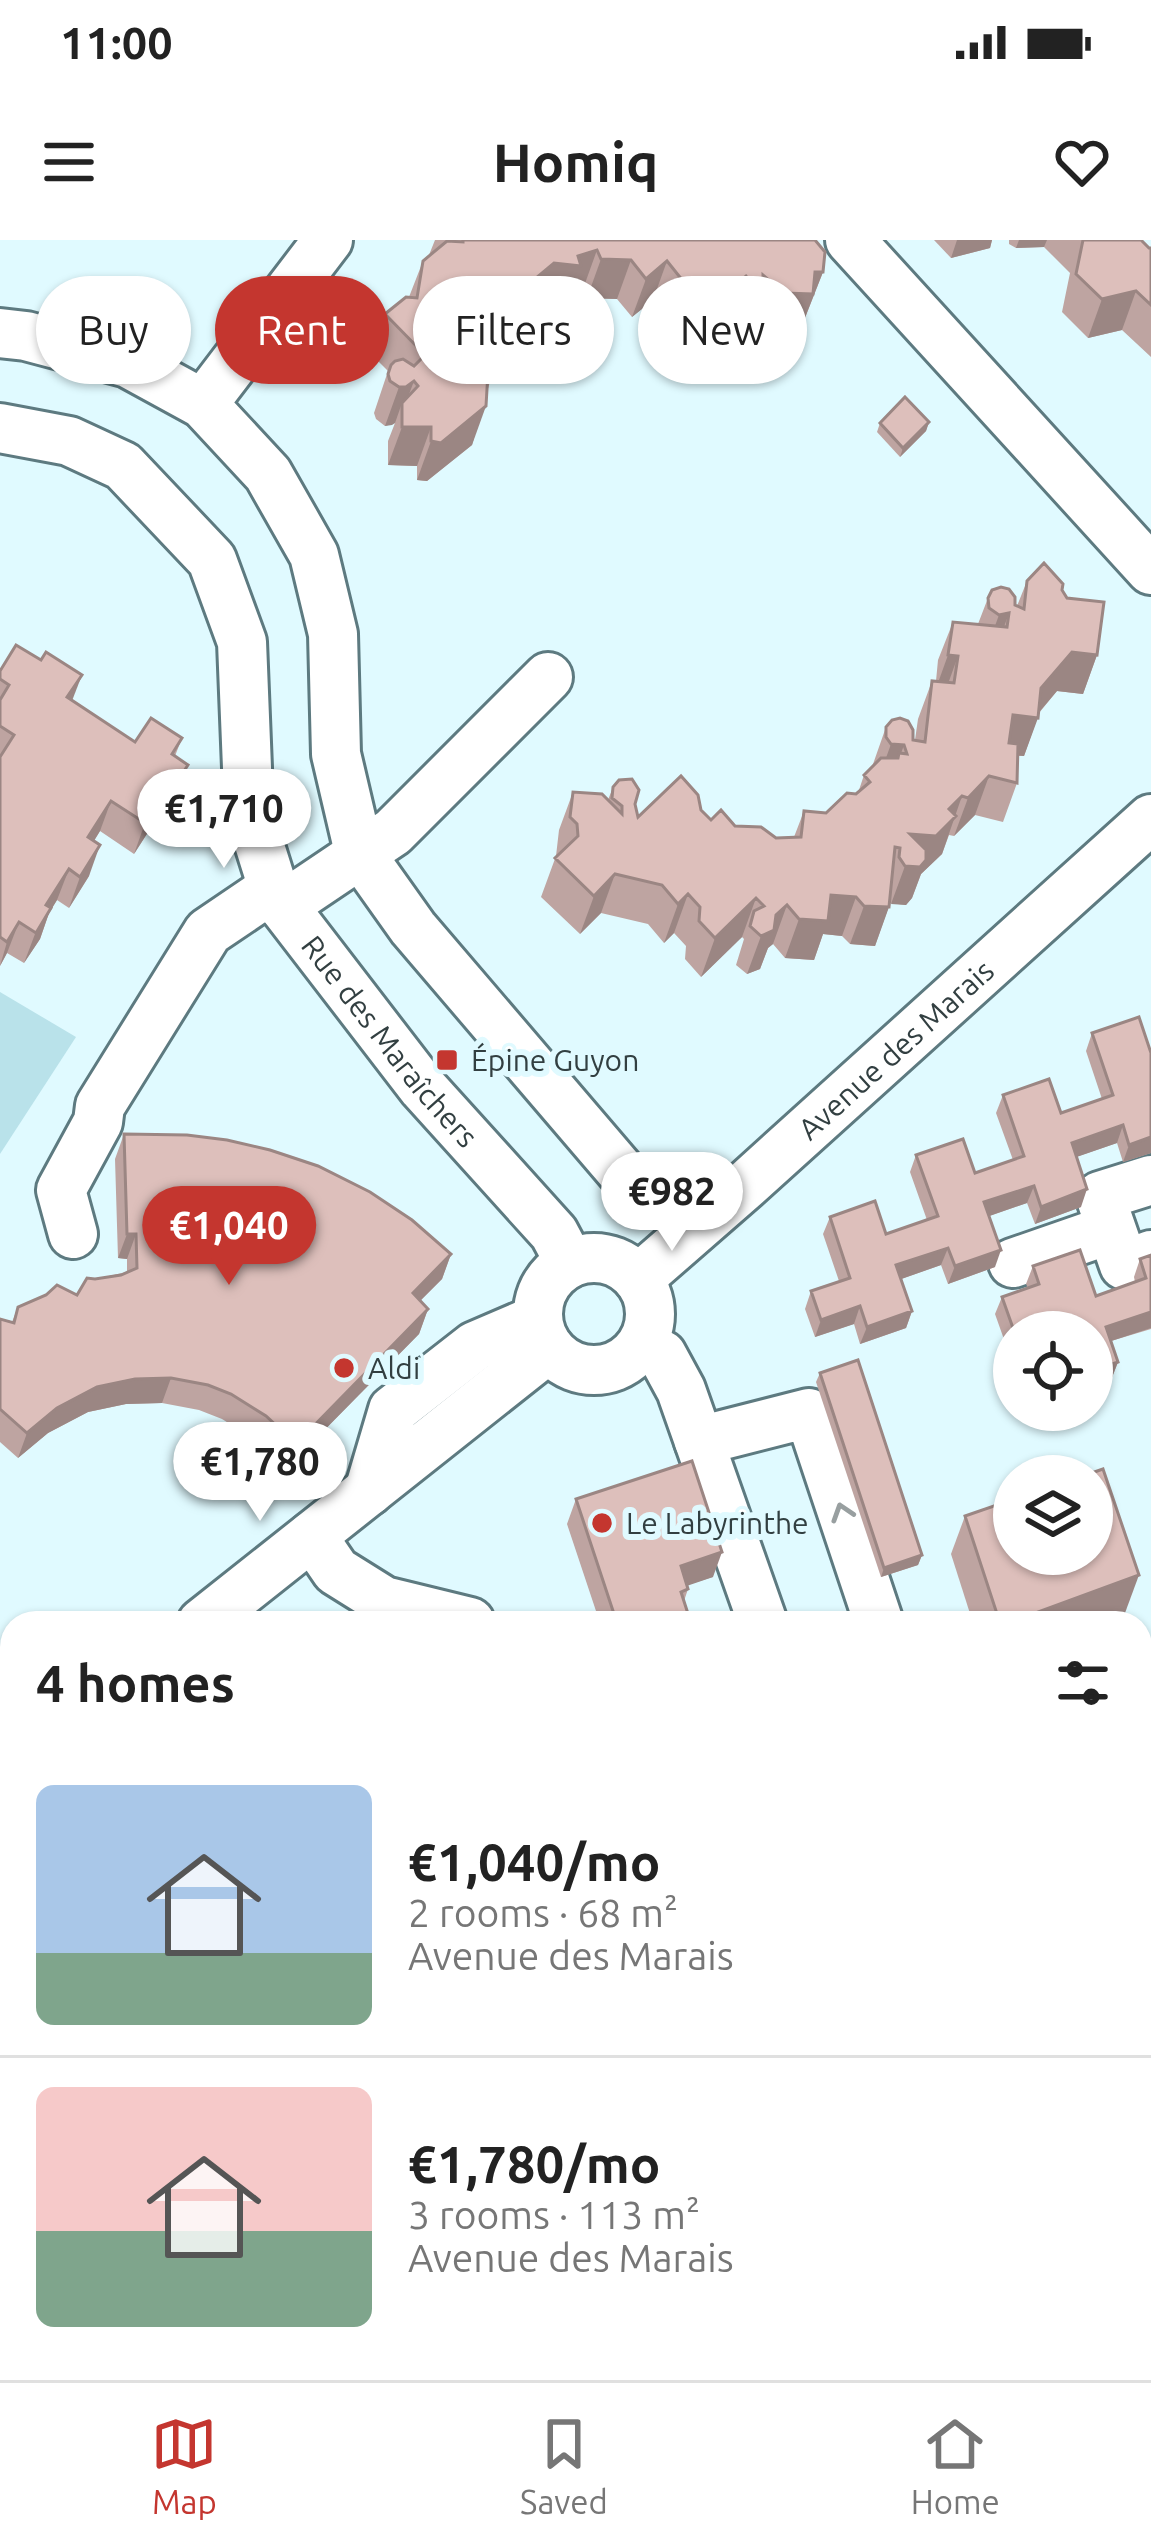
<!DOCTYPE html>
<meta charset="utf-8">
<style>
:root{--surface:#fff;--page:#f2f2f2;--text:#222;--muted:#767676;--line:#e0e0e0;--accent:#c4362f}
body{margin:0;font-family:Ubuntu,sans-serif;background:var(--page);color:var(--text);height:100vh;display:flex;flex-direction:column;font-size:45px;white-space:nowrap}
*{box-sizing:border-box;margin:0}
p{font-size:39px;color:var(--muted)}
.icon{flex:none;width:66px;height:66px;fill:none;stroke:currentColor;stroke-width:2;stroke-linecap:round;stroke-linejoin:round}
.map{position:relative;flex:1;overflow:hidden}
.side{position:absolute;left:0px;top:1371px;width:1152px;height:771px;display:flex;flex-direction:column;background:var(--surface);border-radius:36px 36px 0 0;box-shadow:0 3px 9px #0004}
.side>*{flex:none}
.hud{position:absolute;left:36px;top:36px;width:1080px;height:108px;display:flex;gap:24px}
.buttons{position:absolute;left:993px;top:1071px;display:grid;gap:24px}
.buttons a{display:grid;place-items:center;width:120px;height:120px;border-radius:50%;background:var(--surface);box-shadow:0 3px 9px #0004;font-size:60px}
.price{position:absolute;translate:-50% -102px;padding:0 27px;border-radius:42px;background:#fff;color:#222;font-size:39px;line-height:78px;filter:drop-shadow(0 3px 6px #0008)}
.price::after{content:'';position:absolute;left:50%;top:72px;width:36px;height:27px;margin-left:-18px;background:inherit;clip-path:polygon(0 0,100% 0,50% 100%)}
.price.on{background:var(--accent);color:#fff}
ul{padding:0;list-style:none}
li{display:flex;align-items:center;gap:36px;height:300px;padding:0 36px}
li+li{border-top:3px solid var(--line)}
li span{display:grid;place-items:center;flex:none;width:336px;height:240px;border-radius:18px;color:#555}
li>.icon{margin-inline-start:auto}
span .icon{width:144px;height:144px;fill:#fffc;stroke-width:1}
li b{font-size:51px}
h2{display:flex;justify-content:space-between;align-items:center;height:144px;padding:0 36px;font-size:51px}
.tag{padding:0 42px;border-radius:54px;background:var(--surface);box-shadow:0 3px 9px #0004;font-size:42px;line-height:108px}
.tag.on{background:var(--accent);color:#fff}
.status{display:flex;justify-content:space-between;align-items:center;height:84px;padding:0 60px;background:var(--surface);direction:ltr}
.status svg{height:33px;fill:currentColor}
header{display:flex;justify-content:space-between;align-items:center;height:156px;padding:0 36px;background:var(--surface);font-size:54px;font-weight:600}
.menu{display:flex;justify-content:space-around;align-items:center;height:168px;border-top:3px solid var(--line);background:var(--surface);font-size:33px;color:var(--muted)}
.menu a{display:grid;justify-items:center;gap:6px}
.menu .on{color:var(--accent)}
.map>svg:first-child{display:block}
.green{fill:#b9e2ea}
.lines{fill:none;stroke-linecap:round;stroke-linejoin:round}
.minor-casing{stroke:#5d7a80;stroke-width:54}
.minor{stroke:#fff;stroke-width:48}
.wall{fill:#bea4a1}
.shaded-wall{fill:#9b8683}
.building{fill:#ddbfbb;stroke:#9b8683;stroke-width:3}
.oneway{stroke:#989fa0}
.poi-dot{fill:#c4362f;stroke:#e0faff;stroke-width:4.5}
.labels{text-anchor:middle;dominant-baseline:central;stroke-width:12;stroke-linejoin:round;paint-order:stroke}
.street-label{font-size:30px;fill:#323f41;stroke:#e0faff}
.poi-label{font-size:30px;fill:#323f41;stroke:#e0faff;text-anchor:start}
</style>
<div class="status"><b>11:00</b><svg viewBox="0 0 49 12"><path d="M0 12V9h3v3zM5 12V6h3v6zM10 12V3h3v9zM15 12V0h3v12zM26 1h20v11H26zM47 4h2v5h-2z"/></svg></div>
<header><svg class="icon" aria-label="menu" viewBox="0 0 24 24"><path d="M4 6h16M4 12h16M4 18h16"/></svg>Homiq<svg class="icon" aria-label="heart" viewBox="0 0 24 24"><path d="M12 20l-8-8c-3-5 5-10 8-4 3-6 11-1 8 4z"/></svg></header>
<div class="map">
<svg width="1151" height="2140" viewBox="0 0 1151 2140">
<rect width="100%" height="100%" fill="#e0faff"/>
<polygon class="green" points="0,752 76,797 0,914"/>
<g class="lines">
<defs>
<g id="minor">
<polyline points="850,0 1151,330"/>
<polyline points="0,93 26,96 128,123 203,164 268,234 314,315 333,394 336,514 359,612 413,688 631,943"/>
<polyline points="203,164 328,0"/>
<path id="s1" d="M 0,188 L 69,201 L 123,226 L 212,320 L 242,402 L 248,553 L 257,597 L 273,648 L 283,666 L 423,848 L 554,993 L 570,1023"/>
<polyline points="283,666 393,592 548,437"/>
<polyline points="1151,940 1100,956 1124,1025 1151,1015"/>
<polyline points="73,994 61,950 98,882 100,866 208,692 273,648"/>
<circle cx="594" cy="1074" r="56"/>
<polyline points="1013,1023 1111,989"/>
<path id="s2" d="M 638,1039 L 747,944 L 1151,579"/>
<polyline points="642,1104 662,1115 681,1150 763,1383"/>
<polyline points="699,1201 809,1173 879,1383"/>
<polyline points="369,1251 393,1170 475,1106 538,1079"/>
<polyline points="312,1296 336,1331 384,1361 470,1382"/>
<polyline points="202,1383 549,1108"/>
<polyline points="0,1527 12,1518"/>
<polyline points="1140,2087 1151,2120"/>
</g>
</defs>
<use href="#minor" class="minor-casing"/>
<use href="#minor" class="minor"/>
</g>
<g class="wall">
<polygon points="435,0 815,0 823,32 799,93 770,92 763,85 753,104 744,106 732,98 735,79 732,75 687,112 668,89 669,79 653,60 632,77 617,59 587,58 583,49 571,53 567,65 540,62 514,83 501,119 495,124 472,205 427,241 417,240 417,226 388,225 388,201 395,183 385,186 376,179 374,173 388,131 370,113 385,74 409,57 423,21 429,15"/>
<polygon points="934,0 992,0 990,8 951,18"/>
<polygon points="1009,0 1141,0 1149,8 1151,8 1151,117 1122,90 1088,98 1062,72 1070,33 1044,7 1016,8 1009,4"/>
<polygon points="929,182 926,191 900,217 877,192 880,183"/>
<polygon points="1027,341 1062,350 1097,415 1083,454 1057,451 1039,473 1024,516 1017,516 1017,543 1003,582 975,575 954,596 949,595 942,614 921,634 912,658 906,665 890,663 875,706 850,704 842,696 823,694 814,720 785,718 773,704 768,708 760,729 747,734 736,725 744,699 742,697 701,737 685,719 686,706 674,693 664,703 648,684 601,673 580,694 541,657 556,616 559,590 573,552 608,560 613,547 635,564 638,577 701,570 711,580 776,598 794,597 804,571 826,573 858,553 864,535 872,527 886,487 915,500 918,479 932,441 936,441 938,420 953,382 978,384 988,358 1017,366"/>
<polygon points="0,431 72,461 135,502 182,498 175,516 188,525 177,555 162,577 159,575 134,614 100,591 94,601 89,636 69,668 57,660 49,673 40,699 24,723 7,713 0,726"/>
<polygon points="1092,793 1151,913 1123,922 1117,903 1076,917 1081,967 1035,984 1027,963 989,976 995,1027 948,1044 941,1025 901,1039 912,1071 906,1088 860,1104 854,1084 815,1097 805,1069 811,1051 839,1041 823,994 830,977 886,994 927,980 910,932 916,915 975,933 1013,920 996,873 1003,855 1061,873 1102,859 1086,811"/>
<polygon points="124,894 451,1014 442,1039 420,1061 428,1069 419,1094 286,1229 257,1201 222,1179 199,1170 162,1163 126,1164 88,1172 48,1193 18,1218 0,1202 0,1079 12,1082 18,1067 77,1055 95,1039 127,1032 127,1019 118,1018 115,919"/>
<polygon points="1151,1015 1151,1089 1111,1101 1118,1122 1111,1140 1092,1146 1092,1092 1014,1092 1014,1103 1006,1105 995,1074 1002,1057 1028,1048 1026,1044 1033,1026 1096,1056 1135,1042 1134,1037 1140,1019"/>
<polygon points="820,1133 922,1315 918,1325 881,1337 816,1142"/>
<polygon points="576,1259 713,1337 687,1345 688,1349 684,1361 691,1383 600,1383 567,1284"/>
<polygon points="965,1276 1125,1373 1099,1383 973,1383 951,1314"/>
<polygon points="1149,1471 1151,1471 1151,1557 1140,1525 1140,1495"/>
<polygon points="153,2130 499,2130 469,2140 156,2140"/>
</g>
<g class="shaded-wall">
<polygon points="957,0 992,0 990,8 951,18"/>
<polygon points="1019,0 1047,0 1044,7 1016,8"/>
<polygon points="597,10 583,49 571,53 567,65 540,62 515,83 529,44 554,23"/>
<polygon points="601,19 631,20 617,59 587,58"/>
<polygon points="667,21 653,60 632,77 646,39"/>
<polygon points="815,32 823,32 799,93 770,92 784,53"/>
<polygon points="746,36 732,75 687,112 701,74"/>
<polygon points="520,42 506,81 498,60"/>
<polygon points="1136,51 1122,90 1088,98 1102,59"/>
<polygon points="773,58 759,97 753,104 744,106 758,68"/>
<polygon points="515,80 501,119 483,133 497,94"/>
<polygon points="414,141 402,173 402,163 395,183 392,185 385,186 399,147"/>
<polygon points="486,166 472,205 427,241 417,240 431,201"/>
<polygon points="929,182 926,191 900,217 903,208"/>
<polygon points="402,187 431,187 417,226 388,225"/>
<polygon points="1009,373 995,412 985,413 999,375"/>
<polygon points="1072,412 1097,415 1083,454 1057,451 1035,477 1038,478 1024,516 999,514 1013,475 1041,448"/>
<polygon points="948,415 958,416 944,455 934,454"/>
<polygon points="82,435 70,466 67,457"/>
<polygon points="891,504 904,505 890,544 899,513 887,544 877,543"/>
<polygon points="188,525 177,555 162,577 174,546"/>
<polygon points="989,536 975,575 954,596 968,558"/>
<polygon points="170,544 159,575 134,614 145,583"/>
<polygon points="962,556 942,614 921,634 912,658 906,665 891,664 905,626 910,594 949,569"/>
<polygon points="111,561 100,591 77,628 88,597"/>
<polygon points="100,605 89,636 69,668 80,637"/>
<polygon points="69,629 57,660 49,673 40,699 24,723 46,665"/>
<polygon points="615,634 601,673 580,694 594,656"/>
<polygon points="688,654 674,693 664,703 678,664"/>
<polygon points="831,655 856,657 842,696 823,694 814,720 785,718 799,679"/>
<polygon points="756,658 742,697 701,737 715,698"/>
<polygon points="787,665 773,704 768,708 760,729 747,734 761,696 776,675"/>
<polygon points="864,666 889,667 875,706 850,704"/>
<polygon points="19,682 7,713 0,726 7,702"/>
<polygon points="1123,885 1117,903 1065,921 1072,903"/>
<polygon points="1151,897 1151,913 1123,922 1129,905"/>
<polygon points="1034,946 1027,963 978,980 984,962"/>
<polygon points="1087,949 1081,967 1035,984 1041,967"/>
<polygon points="127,994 136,994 127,1019 118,1018"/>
<polygon points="948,1008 941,1025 890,1043 896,1025"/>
<polygon points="1001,1010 995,1027 948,1044 955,1026"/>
<polygon points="451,1014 442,1039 403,1078 413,1053"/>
<polygon points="860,1066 854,1084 815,1097 821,1080"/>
<polygon points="428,1069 419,1094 286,1229 296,1204"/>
<polygon points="912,1071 906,1088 860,1104 867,1087"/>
<polygon points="1151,1072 1151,1088 1099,1105 1106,1087"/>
<polygon points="1050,1075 1044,1092 1014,1092 1014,1103 1006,1105 1013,1088"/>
<polygon points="1118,1122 1111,1140 1092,1146 1092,1131"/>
<polygon points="171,1138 162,1163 126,1164 88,1172 48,1193 18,1218 27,1193 57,1168 97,1147 135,1139"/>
<polygon points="722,1312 713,1337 672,1351 681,1326"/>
<polygon points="922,1315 918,1325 881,1337 884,1328"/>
<polygon points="1139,1335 1125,1373 1099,1383 1008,1383"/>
<polygon points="12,1825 12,1859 0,1863 0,1829"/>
<polygon points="1151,1920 1151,1953 1140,1957 1140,1923"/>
<polygon points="12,2022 12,2056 0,2060 0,2026"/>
<polygon points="417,2130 499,2130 469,2140 387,2140"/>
<polygon points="176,2133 183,2133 181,2140 173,2140"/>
</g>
<g class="building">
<polygon points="463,0 815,0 825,12 823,32 815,32 813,54 784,53 763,35 763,41 772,49 773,58 767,66 758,68 746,59 747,47 751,42 746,36 701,74 682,51 683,41 667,21 646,39 631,20 601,19 597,10 578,16 581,26 554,23 529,44 520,42 498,60 515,80 497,94 494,127 488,132 486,166 441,203 431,201 431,187 402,187 402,163 418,146 414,141 406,147 399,147 390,141 388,134 391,125 395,121 403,119 414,126 425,115 385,74 406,57 417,58 423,21 447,1 463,2"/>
<polygon points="1083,0 1141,0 1149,8 1151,8 1151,65 1136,51 1102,59 1076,34"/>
<polygon points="905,157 929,182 903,208 880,183"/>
<polygon points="1044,323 1063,344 1062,350 1067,358 1104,362 1097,415 1072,412 1041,448 1038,478 1013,475 1009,503 1018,504 1017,543 989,536 968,558 962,556 949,569 956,576 936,596 910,594 926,610 926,620 920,627 905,626 899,617 900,608 895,607 889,667 864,666 856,657 831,655 828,681 799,679 787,665 776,675 774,690 761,696 750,686 754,671 764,666 756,658 715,698 699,681 700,667 688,654 678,664 662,645 615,634 594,656 555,618 578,596 577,584 570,577 573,552 602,554 622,574 622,566 612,558 613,547 619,540 632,539 639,550 635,564 638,577 681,536 698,555 701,570 711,580 721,570 735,586 761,587 776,598 801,597 804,571 826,573 847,553 856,554 870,542 864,535 881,518 898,518 899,513 907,514 904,505 891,504 886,497 886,487 892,480 900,478 908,481 913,490 913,500 925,502 932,441 954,443 958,416 948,415 953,382 1007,387 1009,373 999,375 989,368 988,358 992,350 1001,347 1009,349 1015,357 1015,365 1024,369 1027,341"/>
<polygon points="16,405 41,420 46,412 82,435 67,457 135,502 151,478 182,498 172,514 188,525 174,546 170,544 145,583 111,561 88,597 100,605 80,637 69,629 46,665 51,668 36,693 19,682 7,702 0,697 0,517 14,495 0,486 0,460 9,445 0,439 0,431"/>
<polygon points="1139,777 1151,813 1151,897 1129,905 1123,885 1072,903 1087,949 1041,967 1034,946 984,962 1001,1010 955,1026 948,1008 896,1025 912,1071 867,1087 860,1066 821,1080 811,1051 850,1038 830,977 875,961 886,994 938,976 916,915 963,899 975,933 1024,916 1003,855 1049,839 1061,873 1113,855 1092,793"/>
<polygon points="124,894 187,895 227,900 270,910 318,926 370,952 412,980 451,1014 413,1053 428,1069 296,1204 266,1176 231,1154 208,1145 171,1138 135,1139 97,1147 57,1168 27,1193 0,1169 0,1079 14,1083 18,1067 46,1055 57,1045 77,1055 87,1038 95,1039 121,1035 137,1028 136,994 127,994"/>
<polygon points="1080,1010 1096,1056 1146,1038 1140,1019 1151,1015 1151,1072 1106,1087 1118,1122 1092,1131 1092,1092 1056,1092 1050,1075 1013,1088 1002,1057 1039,1044 1033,1026"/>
<polygon points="858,1120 922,1315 884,1328 820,1133"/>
<polygon points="692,1221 722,1312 681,1326 688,1349 681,1352 691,1383 617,1383 576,1259"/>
<polygon points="1103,1229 1139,1335 1008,1383 1000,1383 965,1276 1014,1259 1014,1314 1092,1314 1092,1236 1083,1236"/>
<polygon points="12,1711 12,1825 0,1829 0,1715"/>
<polygon points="1151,1838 1151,1920 1140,1923 1140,1841"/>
<polygon points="12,1903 12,2022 0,2026 0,1907"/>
<polygon points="175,2130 417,2130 387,2140 186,2140 183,2133 176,2133"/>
<polygon points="863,2130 1072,2130 1076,2140 859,2140"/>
</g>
<defs><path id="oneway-chevron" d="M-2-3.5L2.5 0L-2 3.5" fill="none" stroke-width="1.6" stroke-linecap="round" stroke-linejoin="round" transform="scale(3)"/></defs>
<use class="oneway" href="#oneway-chevron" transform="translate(842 1272) rotate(-108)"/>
<g class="poi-dot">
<rect x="435" y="808" width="24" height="24" rx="6"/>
<circle cx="344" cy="1128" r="12"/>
<circle cx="602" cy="1283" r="12"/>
</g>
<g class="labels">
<g class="street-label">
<text stroke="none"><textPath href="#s1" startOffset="789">Rue des Maraîchers</textPath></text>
<text stroke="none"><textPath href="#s2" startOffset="345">Avenue des Marais</textPath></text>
</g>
<g class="poi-label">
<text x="471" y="820">Épine Guyon</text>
<text x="368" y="1128">Aldi</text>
<text x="626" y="1283">Le Labyrinthe</text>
</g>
</g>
</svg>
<div class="buttons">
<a><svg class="icon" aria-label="locate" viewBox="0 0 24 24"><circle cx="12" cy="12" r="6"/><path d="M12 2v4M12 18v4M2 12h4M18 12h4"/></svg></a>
<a><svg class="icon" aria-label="layers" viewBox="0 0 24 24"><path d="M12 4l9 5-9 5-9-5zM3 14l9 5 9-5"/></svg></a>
</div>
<b class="price" style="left:224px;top:631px">€1,710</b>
<b class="price" style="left:672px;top:1014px">€982</b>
<b class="price on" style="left:229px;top:1048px">€1,040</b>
<b class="price" style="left:260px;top:1284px">€1,780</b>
<div class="hud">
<a class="tag">Buy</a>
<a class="tag on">Rent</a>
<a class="tag">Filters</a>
<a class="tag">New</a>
</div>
<section class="side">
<h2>4 homes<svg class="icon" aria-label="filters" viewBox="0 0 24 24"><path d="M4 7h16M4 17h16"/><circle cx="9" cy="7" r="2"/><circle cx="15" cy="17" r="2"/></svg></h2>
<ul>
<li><span style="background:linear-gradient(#a9c7e8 70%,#7fa58c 0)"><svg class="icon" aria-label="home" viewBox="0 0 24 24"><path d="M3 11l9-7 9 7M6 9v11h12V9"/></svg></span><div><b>€1,040/mo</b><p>2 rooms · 68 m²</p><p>Avenue des Marais</p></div></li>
<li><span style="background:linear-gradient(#f6c9c9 60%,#7fa58c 0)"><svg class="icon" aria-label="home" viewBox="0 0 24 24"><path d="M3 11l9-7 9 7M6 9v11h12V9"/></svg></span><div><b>€1,780/mo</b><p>3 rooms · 113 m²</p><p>Avenue des Marais</p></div></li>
</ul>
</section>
</div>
<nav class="menu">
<a class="on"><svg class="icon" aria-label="map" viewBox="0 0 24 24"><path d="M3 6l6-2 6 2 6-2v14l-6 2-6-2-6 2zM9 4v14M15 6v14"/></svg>Map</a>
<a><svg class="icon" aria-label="saved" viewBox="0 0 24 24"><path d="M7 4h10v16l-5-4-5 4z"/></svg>Saved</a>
<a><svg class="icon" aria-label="home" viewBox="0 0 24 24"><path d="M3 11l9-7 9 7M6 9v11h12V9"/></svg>Home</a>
</nav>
